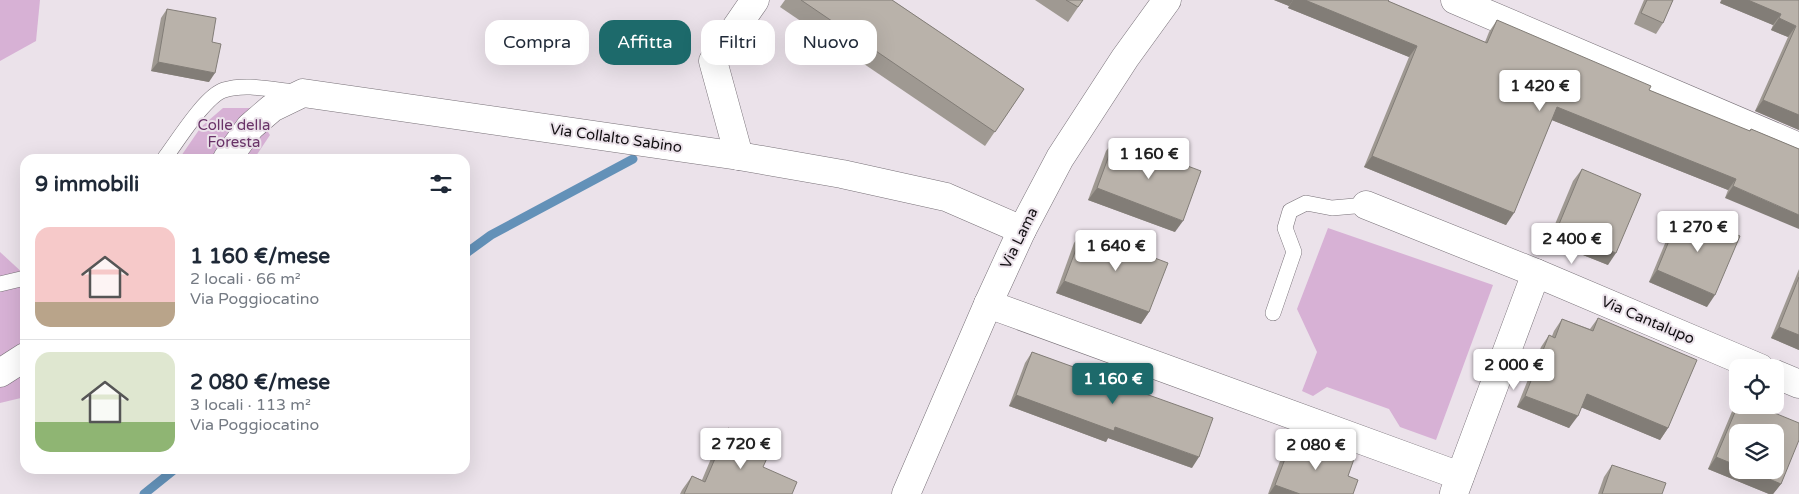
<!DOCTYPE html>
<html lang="it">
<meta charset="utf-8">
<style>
:root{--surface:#fff;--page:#f2f2f3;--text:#1f2937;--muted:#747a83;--line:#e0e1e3;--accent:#1d6a6b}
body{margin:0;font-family:"Varela Round",sans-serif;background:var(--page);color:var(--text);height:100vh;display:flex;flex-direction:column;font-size:19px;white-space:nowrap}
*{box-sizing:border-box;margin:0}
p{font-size:16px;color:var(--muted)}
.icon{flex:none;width:28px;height:28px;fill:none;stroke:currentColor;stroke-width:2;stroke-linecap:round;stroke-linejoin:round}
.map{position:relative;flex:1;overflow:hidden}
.details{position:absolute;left:20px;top:154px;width:450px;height:320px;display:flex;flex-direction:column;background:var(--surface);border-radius:15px;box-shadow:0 5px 20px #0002}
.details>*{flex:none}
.guide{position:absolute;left:485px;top:20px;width:475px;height:45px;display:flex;gap:10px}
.buttons{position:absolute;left:1729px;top:359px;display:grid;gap:10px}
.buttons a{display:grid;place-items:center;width:55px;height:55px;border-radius:10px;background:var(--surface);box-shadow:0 5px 20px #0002;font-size:25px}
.price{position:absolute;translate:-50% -42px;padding:0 11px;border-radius:5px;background:#fff;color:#222;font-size:16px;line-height:32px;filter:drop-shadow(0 1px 2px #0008)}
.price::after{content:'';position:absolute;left:50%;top:30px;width:15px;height:11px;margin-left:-8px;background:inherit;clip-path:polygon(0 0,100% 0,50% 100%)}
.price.current{background:var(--accent);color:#fff}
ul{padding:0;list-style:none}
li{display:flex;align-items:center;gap:15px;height:125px;padding:0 15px}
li+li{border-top:1px solid var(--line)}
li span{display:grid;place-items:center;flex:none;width:140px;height:100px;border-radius:15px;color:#555}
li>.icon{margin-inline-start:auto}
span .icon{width:60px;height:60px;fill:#fffc;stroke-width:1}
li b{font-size:21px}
h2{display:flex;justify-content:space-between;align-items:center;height:60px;padding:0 15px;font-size:21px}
.pill{padding:0 18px;border-radius:15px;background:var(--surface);box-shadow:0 5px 20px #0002;font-size:18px;line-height:45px}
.pill.current{background:var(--accent);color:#fff}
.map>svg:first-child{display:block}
.green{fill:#d7b1d5}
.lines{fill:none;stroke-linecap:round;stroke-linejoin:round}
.stream{stroke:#6391b8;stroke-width:9}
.service-casing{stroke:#787178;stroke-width:16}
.minor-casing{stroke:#787178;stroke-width:29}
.secondary-casing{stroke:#787178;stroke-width:29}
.service{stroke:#fff;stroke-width:15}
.minor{stroke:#fff;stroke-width:28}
.secondary{stroke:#fff;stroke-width:28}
.wall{fill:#9f9992}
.shaded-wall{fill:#827d77}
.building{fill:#b9b2aa;stroke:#827d77}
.labels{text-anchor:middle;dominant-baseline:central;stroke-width:4;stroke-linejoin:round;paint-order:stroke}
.park-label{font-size:15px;fill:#693368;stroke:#ebe2ea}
.street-label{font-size:15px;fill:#131013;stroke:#ebe2ea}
</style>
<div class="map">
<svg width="1799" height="494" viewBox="0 0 1799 494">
<rect width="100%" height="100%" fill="#ebe2ea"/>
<g class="green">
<polygon points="0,0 40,0 36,41 0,61"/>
<polygon points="223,108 252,108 270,135 254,159 179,159 201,127"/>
<polygon points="1328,228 1493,285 1436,440 1400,427 1389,409 1327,387 1313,396 1302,391 1317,352 1297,309"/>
<polygon points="0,252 25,275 25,397 0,403"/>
</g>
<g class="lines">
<g class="stream">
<polyline points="465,254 491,235 633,159"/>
<polyline points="144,494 175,469"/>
</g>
<defs>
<g id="service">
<path d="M 164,159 C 177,142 205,96 224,90 C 246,83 273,90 296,92"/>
<polyline points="0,284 25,278"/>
<polyline points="1273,313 1294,252 1285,228 1290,211 1306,203 1332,208 1366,205"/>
</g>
<g id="minor">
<polyline points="1455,0 1799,147"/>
<polyline points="739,156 713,61 755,0"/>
<polyline points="227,159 250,127 272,108 303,93 739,156 842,174 946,197 1022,230"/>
<polyline points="1366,205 1536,273 1760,368"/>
<polyline points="988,304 1460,476"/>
<polyline points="0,373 25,357"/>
<polyline points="1775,374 1799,384"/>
<polyline points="1454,493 1536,273"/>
</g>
<polyline id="secondary" points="906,494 988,304 1022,230 1060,158 1125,58 1167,0"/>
</defs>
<use href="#service" class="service-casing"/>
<use href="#minor" class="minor-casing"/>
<use href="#secondary" class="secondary-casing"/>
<use href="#service" class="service"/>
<use href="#minor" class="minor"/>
<use href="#secondary" class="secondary"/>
</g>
<g class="wall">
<polygon points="785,0 892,0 1024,89 985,146 780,7"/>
<polygon points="1035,0 1083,0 1068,22"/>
<polygon points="1274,0 1389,0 1388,1 1485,42 1489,32 1497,20 1649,90 1749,131 1751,129 1799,149 1725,198 1728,190 1552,120 1506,225 1364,167 1409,57 1288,8 1289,6"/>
<polygon points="1644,0 1673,0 1663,23 1656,34 1634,24"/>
<polygon points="1721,0 1799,0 1799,130 1755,111 1788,37 1771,30 1773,25 1720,3"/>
<polygon points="167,9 212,42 209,82 151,71 161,18"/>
<polygon points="1115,139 1175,232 1088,200 1106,151"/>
<polygon points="1582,169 1608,265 1548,241 1573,181"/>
<polygon points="1681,212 1707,307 1649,282 1673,224"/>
<polygon points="1083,231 1149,312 1141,324 1056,293 1074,243"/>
<polygon points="1799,269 1799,350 1771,338"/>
<polygon points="1598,318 1668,428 1660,440 1581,407 1569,428 1517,407 1541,347 1549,335 1552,336 1554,331 1562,319 1590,329"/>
<polygon points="1032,352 1129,388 1192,468 1108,438 1106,442 1009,406 1025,363"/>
<polygon points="1738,397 1738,405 1781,484 1773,494 1769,494 1708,469"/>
<polygon points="728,428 763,467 792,494 680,494 682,490 692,476 702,480 718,442"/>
<polygon points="1293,438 1348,476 1353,494 1268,494 1284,450"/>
<polygon points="1612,465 1662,494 1598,494 1604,477"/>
</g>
<g class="shaded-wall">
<polygon points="1274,0 1293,0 1289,6"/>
<polygon points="1293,0 1305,0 1417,46 1409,57 1288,8"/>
<polygon points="1722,0 1748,0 1781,14 1773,25 1720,3"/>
<polygon points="1779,18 1796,26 1788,37 1771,30"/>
<polygon points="158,62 215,73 209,82 151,71"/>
<polygon points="1763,100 1799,115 1799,130 1755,111"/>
<polygon points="1557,107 1736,179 1728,190 1549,119"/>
<polygon points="1372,156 1514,213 1506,225 1364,167"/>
<polygon points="1733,186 1799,215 1799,229 1725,198"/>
<polygon points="1097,188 1183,221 1175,232 1088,200"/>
<polygon points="1557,229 1616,253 1608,265 1548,241"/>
<polygon points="1657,270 1715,295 1707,307 1649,282"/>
<polygon points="1064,281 1149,312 1141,324 1056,293"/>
<polygon points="1779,327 1799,335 1799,350 1771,338"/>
<polygon points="1587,394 1668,428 1660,440 1578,406"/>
<polygon points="1016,395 1115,427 1199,457 1192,468 1108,438 1106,442 1009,406"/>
<polygon points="1525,396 1578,416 1569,428 1517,407"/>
<polygon points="1716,457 1738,466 1738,470 1748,470 1781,484 1773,494 1769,494 1708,469"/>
<polygon points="1275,485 1300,494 1269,494"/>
</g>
<g class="building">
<polygon points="801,0 892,0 1024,89 995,132"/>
<polygon points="1066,0 1083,0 1078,7"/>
<polygon points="1305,0 1389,0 1388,1 1487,43 1497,20 1651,86 1649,90 1750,131 1751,129 1799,149 1799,215 1733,186 1736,179 1557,107 1514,213 1372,156 1417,46"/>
<polygon points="1647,0 1673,0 1663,23 1641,13"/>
<polygon points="1748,0 1799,0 1799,115 1763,100 1796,26 1779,18 1781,14"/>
<polygon points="167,9 216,18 212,42 221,44 215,73 158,62"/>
<polygon points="1115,139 1201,171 1183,221 1097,188"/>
<polygon points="1582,169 1641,194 1616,253 1557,229"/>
<polygon points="1681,212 1740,236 1715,295 1657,270"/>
<polygon points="1083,231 1168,263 1149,312 1064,281"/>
<polygon points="1799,277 1799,335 1779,327"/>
<polygon points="1598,318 1697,360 1668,428 1587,394 1578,416 1525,396 1549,335 1555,338 1562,319 1593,331"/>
<polygon points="1032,352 1129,387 1129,388 1213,418 1199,457 1115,427 1114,431 1016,395"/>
<polygon points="1738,405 1761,405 1760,407 1799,423 1799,440 1781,484 1748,470 1775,470 1775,432 1738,432 1738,466 1716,457"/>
<polygon points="728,428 772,447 763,467 797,482 792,494 684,494 692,476 705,482"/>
<polygon points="1293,438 1354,459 1348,476 1358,480 1353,494 1300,494 1275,485"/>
<polygon points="1612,465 1666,483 1662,494 1602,494"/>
</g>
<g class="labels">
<g class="park-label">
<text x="234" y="125">Colle della<tspan x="234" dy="17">Foresta</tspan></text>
</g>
<g class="street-label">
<text transform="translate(616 138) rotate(8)">Via Collalto Sabino</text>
<text transform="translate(1019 238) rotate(-64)">Via Lama</text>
<text transform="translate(1648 320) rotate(23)">Via Cantalupo</text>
</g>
</g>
</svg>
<div class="buttons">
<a><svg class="icon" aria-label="locate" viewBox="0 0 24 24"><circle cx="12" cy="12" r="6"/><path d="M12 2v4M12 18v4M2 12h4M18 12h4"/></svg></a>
<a><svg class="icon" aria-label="layers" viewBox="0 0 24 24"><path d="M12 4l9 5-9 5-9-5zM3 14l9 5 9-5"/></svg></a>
</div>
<b class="price" style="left:1540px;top:112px">1 420 €</b>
<b class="price" style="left:1149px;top:180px">1 160 €</b>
<b class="price" style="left:1698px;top:253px">1 270 €</b>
<b class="price" style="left:1572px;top:265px">2 400 €</b>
<b class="price" style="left:1116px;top:272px">1 640 €</b>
<b class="price" style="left:1514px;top:391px">2 000 €</b>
<b class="price current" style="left:1113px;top:405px">1 160 €</b>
<b class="price" style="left:741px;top:470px">2 720 €</b>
<b class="price" style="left:1316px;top:471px">2 080 €</b>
<div class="guide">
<a class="pill">Compra</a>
<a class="pill current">Affitta</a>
<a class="pill">Filtri</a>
<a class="pill">Nuovo</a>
</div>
<section class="details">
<h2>9 immobili<svg class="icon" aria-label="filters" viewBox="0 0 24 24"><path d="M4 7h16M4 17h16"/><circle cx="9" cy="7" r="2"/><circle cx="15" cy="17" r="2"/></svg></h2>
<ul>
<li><span style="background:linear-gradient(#f6c9c9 75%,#b9a48a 0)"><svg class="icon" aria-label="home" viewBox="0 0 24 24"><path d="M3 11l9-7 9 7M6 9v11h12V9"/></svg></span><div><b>1 160 €/mese</b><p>2 locali · 66 m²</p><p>Via Poggiocatino</p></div></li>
<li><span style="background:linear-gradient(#dfe7d0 70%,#8fb573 0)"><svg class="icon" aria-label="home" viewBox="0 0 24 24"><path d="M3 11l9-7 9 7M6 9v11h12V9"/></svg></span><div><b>2 080 €/mese</b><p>3 locali · 113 m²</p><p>Via Poggiocatino</p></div></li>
</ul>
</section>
</div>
